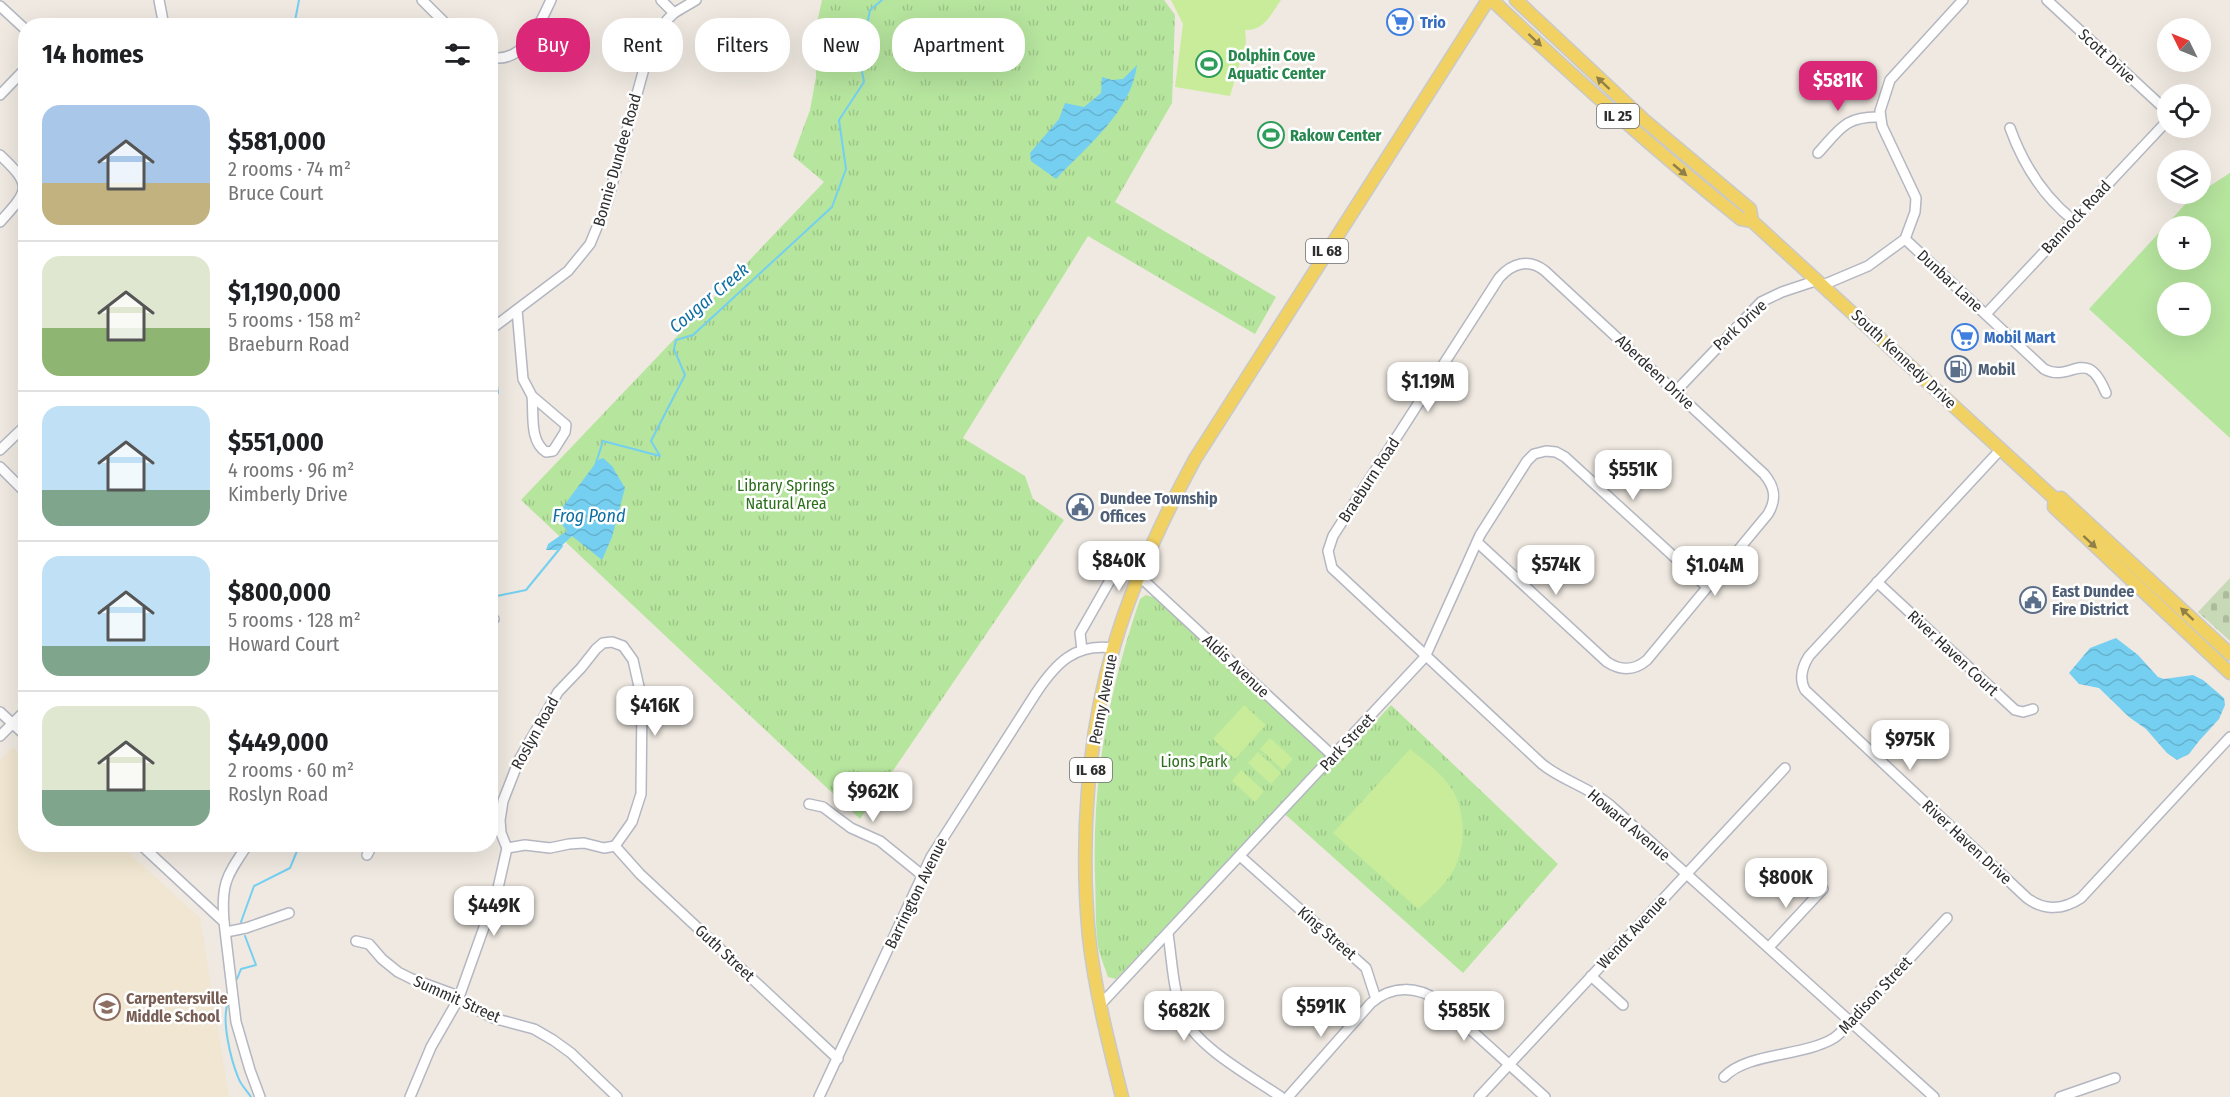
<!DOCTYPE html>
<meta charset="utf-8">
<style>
:root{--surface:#fff;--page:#f2f2f2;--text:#202124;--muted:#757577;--line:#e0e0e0;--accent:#db2777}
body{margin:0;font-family:"Fira Sans Condensed",sans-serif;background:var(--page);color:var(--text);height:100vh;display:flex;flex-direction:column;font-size:22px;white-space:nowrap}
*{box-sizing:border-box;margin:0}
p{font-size:20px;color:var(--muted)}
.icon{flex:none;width:33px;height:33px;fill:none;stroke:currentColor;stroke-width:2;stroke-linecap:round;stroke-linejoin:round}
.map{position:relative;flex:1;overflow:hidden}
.drawer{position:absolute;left:18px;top:18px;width:480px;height:834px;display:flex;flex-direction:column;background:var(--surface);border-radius:24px;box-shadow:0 6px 24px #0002}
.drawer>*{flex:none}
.banner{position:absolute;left:516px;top:18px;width:570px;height:54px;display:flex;gap:12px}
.needle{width:39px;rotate:313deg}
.fabs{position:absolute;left:2157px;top:18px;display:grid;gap:12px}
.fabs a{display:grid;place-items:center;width:54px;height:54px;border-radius:50%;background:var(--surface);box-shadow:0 6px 24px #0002;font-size:30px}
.price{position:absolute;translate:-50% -51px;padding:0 14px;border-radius:12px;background:#fff;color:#222;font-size:20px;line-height:39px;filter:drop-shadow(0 2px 3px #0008)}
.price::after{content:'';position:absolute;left:50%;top:36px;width:18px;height:14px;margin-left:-9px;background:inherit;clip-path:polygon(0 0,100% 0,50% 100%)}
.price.current{background:var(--accent);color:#fff}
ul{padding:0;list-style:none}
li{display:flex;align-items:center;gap:18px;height:150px;padding:0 24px}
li+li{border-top:2px solid var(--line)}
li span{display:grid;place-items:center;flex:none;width:168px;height:120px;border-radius:18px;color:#555}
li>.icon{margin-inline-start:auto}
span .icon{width:72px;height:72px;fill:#fffc;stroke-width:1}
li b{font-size:26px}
h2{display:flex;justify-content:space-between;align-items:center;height:72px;padding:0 24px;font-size:26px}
.tag{padding:0 21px;border-radius:24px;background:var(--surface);box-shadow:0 6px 24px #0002;font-size:21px;line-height:54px}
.tag.current{background:var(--accent);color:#fff}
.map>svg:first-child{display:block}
.education{fill:#f0e6d1}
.grass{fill:#b6e59e;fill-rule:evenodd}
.cemetery{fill:url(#cemetery-stones)}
.park{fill:url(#park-tufts)}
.pitch{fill:#c9ec9a}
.water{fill:url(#water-waves)}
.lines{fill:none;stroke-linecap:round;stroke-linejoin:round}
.stream{stroke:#75cff0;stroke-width:2}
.minor-casing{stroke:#b4b7c1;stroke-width:12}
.major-casing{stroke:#c9c9c9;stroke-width:15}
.minor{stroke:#fff;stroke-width:9}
.major{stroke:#f2d163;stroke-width:12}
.oneway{fill:#908048}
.labels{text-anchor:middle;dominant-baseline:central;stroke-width:5;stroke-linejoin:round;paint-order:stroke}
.shield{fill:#fff;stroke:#6d6d6d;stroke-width:1.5}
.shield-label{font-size:15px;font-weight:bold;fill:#2e2e2e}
.shop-label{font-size:16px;font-weight:bold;fill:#366cbe;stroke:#fff;text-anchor:start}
.leisure-label{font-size:16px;font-weight:bold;fill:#27864d;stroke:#fff;text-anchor:start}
.street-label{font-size:16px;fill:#2e2e2e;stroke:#fff}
.service-label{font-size:16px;font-weight:bold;fill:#4e5e75;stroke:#fff;text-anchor:start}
.park-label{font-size:16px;fill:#2c6e1b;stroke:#fff}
.education-label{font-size:16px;font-weight:bold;fill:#785e54;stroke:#fff;text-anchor:start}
.water-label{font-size:18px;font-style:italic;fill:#0d6fa3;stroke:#fff}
</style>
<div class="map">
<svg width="2230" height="1097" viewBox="0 0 2230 1097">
<defs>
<pattern id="cemetery-stones" width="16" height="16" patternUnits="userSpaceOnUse" patternTransform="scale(1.5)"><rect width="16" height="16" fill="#c8d9b8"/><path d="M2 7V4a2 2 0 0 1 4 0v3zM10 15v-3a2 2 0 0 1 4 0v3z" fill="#acbb9e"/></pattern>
<pattern id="park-tufts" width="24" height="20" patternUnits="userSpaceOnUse" patternTransform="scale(1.5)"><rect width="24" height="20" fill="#b6e59e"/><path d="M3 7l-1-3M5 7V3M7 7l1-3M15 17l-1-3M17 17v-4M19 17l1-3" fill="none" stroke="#9dc588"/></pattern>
<pattern id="water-waves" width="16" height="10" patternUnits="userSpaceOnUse" patternTransform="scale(1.5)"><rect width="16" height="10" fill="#75cff0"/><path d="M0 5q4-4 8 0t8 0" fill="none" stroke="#66b2ce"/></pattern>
</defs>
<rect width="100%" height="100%" fill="#efe9e1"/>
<polygon class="education" points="13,747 25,759 26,844 120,845 200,918 229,1097 0,1097 0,760"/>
<path class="grass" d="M 2230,173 L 2230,438 L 2089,309 L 2191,198 ZM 2168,226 L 2200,226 L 2200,260 L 2168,260 ZM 2168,292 L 2200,292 L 2200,326 L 2168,326 Z"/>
<polygon class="cemetery" points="2230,578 2230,641 2198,612"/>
<g class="park">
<polygon points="822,0 1164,0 1175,15 1172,103 1115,202 1276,297 1255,334 1088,236 963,438 1025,476 1033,499 1064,520 860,819 521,500 824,182 793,156 810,110 816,77 815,32"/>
<path d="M 1146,595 L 1156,598 L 1335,765 L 1391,705 L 1558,864 L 1463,973 L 1278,808 L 1116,979 L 1108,977 C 1105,967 1100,957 1098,946 C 1095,924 1096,900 1095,878 C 1092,778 1108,694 1140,599 Z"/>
</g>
<g class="pitch">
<path d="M 1171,0 L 1281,0 C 1271,14 1264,31 1245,30 L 1246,42 L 1230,96 L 1175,87 L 1183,24 Z"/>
<polygon points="1244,705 1266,725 1235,759 1213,739"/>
<polygon points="1270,738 1293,759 1283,770 1260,749"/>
<path d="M 1410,749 C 1425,761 1443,774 1453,791 C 1466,814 1466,848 1453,871 C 1444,886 1431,898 1418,909 L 1333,833 Z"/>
<polygon points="1258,752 1281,773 1271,784 1248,763"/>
<polygon points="1241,770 1264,791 1255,802 1232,781"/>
</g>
<g class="water">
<path d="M 1137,65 C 1131,112 1087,146 1056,179 L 1031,161 L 1030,153 L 1059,119 L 1065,103 L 1084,107 L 1101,93 L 1102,77 L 1112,80 L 1123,79 Z"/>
<polygon points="603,458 612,466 625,488 612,537 602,560 572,536 557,550 546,550 548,544 567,531 556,516 598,460"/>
<polygon points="2116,638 2138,655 2158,677 2164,679 2193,675 2203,680 2224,698 2225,705 2219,719 2199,741 2189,754 2177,760 2167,753 2146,729 2129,717 2099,688 2079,684 2069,673 2090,648"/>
</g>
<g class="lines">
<g class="stream">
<polyline points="294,26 299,0"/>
<polyline points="490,385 497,386 498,393 490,403"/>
<polyline points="595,466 603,441 660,456 651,441 685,375 674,349 676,340 693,335 832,207 846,169 839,120 864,82 860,61 870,10 882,0"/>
<polyline points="490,603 497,596 526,590 562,546"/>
<polyline points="241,922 254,886 290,868 297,851 305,844"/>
<polyline points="237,979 241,969 256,965 245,936"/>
<path d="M 228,1003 C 221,1020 231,1060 238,1077 C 240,1084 247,1091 251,1097"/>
</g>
<defs>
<g id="minor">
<polyline points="159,0 164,26"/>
<polyline points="422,0 448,26"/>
<polyline points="661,0 674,13"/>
<polyline points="2047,0 2168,112"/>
<polyline points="0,6 26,30"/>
<polyline points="88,26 113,26"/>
<path d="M 490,57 C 524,65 540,23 551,0"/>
<polyline points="0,95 26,68"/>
<path d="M 2010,128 C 2023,164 2043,196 2073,220"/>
<path d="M 1818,153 C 1840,129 1845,116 1880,117"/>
<path d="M 0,155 C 33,186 29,190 0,222"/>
<path d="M 1905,239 L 2044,369 C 2071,384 2086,344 2106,393"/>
<polyline points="1823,285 1868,266 1905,239 1915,212 1916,198 1882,126 1880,111 1890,80 1963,0"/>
<path d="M 517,310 L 523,379 L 532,396 L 566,425 L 565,432 L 553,451 L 546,452 C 529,441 534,413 532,396"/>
<polyline points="1986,314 2168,120"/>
<polyline points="490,330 568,271 590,244 607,203 648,54 667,20 674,13 696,0"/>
<polyline points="1676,391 1761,302 1782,292 1818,280"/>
<path d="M 2001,449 L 1809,656 C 1802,667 1799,679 1805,690 L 2027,898 C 2044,911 2063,910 2081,898 L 2230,737"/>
<polyline points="0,450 26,425"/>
<polyline points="0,467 26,493"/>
<path d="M 1477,542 L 1607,662 C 1621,671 1634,671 1647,660 L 1768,514 C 1777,499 1775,487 1764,474 L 1545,271 C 1529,258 1512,263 1499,278 L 1333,536 L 1328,551 L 1332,568 L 1542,764 C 1563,781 1589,787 1610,805 L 1934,1097"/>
<polyline points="1139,576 1333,756"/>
<polyline points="1877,582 2015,710 2023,712 2033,709"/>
<polyline points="490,616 494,619 490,622"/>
<polyline points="1082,650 1080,633 1121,561 1122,555 1117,547"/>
<polyline points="0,712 26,736"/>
<polyline points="0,736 26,710"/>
<polyline points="809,804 823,807 851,828 880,841 922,875"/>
<polyline points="140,844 224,922 236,1022 250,1070 260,1097"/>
<polyline points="615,846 640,874 838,1059"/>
<polyline points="507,848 501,833 500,820 503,801 519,760 558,692 581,668 596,649 603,643 612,642 623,646 633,660 642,700 641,794 632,822 615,846"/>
<polyline points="367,855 373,844"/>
<polyline points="1240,856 1366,968 1376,999"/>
<path d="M 224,922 C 221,883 226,877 248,844"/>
<polyline points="226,932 246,928 289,913"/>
<path d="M 1168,934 C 1172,960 1173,991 1183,1015 C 1196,1047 1252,1077 1281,1097"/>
<polyline points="356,941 369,944 382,959 398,972 412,979 453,994 458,1000 493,1018 534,1029 553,1040 571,1053 617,1097"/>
<polyline points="1769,947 1823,889"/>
<polyline points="1591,976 1623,1005"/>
<polyline points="1101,1004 1425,657 1480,535 1527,461 1534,454 1546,451 1556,452 1565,457 1706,586"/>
<path d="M 1724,1077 C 1748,1052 1803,1057 1834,1038 C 1840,1034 1846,1027 1851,1022 L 1947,918"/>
<polyline points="410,1097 431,1047 458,1000 498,888 507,848 525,845 550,848 569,844 584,843 604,848 615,846"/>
<path d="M 819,1097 L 931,857 L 1036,693 C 1056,663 1075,643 1113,648"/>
<path d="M 1288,1097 L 1371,1003 C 1392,985 1417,986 1439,1001 L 1545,1097"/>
<polyline points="1479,1097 1785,768"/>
<polyline points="2060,1097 2115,1078"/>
</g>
<g id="major">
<path d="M 1492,0 C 1573,76 1654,150 1741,219 L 1752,221 L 2055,499 L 2061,498 L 2230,654"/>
<polyline points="1516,0 1644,120 1750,209 1752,221"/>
<polyline points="2055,499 2054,507 2230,673"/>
<path d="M 1122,1097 C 1109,1045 1095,991 1089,937 C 1080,843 1087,736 1114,646 C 1133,581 1163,518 1195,459 L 1488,0"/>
</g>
</defs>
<use href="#minor" class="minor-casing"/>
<use href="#major" class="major-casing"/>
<use href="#minor" class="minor"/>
<use href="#major" class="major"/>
</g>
<defs><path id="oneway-solid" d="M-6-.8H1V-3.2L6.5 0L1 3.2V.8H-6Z" transform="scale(1.5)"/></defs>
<g class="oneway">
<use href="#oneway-solid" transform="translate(1535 40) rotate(43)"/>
<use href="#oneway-solid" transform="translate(1603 83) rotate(-137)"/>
<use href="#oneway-solid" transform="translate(1680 170) rotate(40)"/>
<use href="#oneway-solid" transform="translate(2090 542) rotate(43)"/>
<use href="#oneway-solid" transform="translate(2187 614) rotate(-137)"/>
</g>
<defs>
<symbol id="supermarket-ring" viewBox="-11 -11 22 22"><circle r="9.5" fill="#fff" stroke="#3f7fe0" stroke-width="1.5"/><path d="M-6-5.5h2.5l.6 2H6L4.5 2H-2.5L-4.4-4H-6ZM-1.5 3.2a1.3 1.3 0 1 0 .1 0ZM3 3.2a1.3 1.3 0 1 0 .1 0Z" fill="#3f7fe0"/></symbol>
<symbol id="stadium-ring" viewBox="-11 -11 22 22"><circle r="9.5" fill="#fff" stroke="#2e9e5b" stroke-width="1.5"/><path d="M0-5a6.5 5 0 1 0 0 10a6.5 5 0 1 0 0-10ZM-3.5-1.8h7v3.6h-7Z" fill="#2e9e5b"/></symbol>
<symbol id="fuel-ring" viewBox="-11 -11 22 22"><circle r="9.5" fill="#fff" stroke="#5c6f8a" stroke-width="1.5"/><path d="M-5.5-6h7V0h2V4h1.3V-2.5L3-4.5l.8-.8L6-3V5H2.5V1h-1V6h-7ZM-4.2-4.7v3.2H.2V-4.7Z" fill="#5c6f8a"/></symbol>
<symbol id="civic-ring" viewBox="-11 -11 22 22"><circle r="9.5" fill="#fff" stroke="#5c6f8a" stroke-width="1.5"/><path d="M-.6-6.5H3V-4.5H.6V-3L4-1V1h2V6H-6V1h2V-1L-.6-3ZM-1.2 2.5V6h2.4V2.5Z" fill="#5c6f8a"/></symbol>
<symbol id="school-ring" viewBox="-11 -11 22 22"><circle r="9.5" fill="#fff" stroke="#8d6e63" stroke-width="1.5"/><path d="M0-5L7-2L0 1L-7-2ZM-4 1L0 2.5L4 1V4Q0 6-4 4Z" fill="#8d6e63"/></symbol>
</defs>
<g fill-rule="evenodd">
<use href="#supermarket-ring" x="1385" y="7" width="30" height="30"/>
<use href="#stadium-ring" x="1194" y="49" width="30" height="30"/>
<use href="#stadium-ring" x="1256" y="120" width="30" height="30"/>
<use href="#supermarket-ring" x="1950" y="322" width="30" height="30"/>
<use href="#fuel-ring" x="1943" y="354" width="30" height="30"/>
<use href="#civic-ring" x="1065" y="492" width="30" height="30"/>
<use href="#civic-ring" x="2018" y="585" width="30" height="30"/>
<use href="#school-ring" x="92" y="992" width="30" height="30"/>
</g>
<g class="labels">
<g class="shield">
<rect x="1597" y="104" width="42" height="24" rx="4.5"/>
<rect x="1306" y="239" width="42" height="24" rx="4.5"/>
<rect x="1070" y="758" width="42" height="24" rx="4.5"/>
</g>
<g class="shield-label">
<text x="1618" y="116">IL 25</text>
<text x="1327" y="251">IL 68</text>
<text x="1091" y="770">IL 68</text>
</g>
<g class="shop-label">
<text x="1420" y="22">Trio</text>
<text x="1984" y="337">Mobil Mart</text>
</g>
<g class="leisure-label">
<text x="1228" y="55">Dolphin Cove<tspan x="1228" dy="18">Aquatic Center</tspan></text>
<text x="1290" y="135">Rakow Center</text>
</g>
<g class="street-label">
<text transform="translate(2107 56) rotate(43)">Scott Drive</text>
<text transform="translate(617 160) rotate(-74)">Bonnie Dundee Road</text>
<text transform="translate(2076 217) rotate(-47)">Bannock Road</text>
<text transform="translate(1950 281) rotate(43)">Dunbar Lane</text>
<text transform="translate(1740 325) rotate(-43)">Park Drive</text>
<text transform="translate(1904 359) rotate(43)">South Kennedy Drive</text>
<text transform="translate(1655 372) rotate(43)">Aberdeen Drive</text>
<text transform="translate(1369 480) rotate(-57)">Braeburn Road</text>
<text transform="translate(1953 653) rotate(43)">River Haven Court</text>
<text transform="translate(1236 666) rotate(43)">Aldis Avenue</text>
<text transform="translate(1103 699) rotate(-79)">Penny Avenue</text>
<text transform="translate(535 733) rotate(-61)">Roslyn Road</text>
<text transform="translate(1347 742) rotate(-47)">Park Street</text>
<text transform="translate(1629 825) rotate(40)">Howard Avenue</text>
<text transform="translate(1967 842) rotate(43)">River Haven Drive</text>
<text transform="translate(916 893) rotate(-64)">Barrington Avenue</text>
<text transform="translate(1632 932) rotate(-47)">Wendt Avenue</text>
<text transform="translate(1327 933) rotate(41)">King Street</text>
<text transform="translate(725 953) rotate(43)">Guth Street</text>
<text transform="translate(1875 995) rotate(-47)">Madison Street</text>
<text transform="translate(457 999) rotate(24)">Summit Street</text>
</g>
<g class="service-label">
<text x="1978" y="369">Mobil</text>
<text x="1100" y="498">Dundee Township<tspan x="1100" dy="18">Offices</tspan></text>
<text x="2052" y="591">East Dundee<tspan x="2052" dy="18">Fire District</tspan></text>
</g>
<g class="park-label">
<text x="786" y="485">Library Springs<tspan x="786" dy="18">Natural Area</tspan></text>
<text x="1194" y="761">Lions Park</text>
</g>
<g class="education-label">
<text x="126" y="998">Carpentersville<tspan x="126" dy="18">Middle School</tspan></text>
</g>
<g class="water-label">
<text transform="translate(709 298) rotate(-40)">Cougar Creek</text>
<text x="589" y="516">Frog Pond</text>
</g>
</g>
</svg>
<div class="fabs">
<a><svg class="needle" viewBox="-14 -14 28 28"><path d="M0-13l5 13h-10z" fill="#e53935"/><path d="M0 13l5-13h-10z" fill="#757577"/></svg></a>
<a><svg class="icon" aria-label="locate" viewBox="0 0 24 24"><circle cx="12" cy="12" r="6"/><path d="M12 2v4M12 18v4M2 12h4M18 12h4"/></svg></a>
<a><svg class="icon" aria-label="layers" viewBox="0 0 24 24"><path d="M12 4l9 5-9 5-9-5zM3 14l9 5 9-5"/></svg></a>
<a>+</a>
<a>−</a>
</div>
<b class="price current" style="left:1838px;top:112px">$581K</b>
<b class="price" style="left:1428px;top:413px">$1.19M</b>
<b class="price" style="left:1633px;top:501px">$551K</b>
<b class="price" style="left:1119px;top:592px">$840K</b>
<b class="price" style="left:1556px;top:596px">$574K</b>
<b class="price" style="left:1715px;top:597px">$1.04M</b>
<b class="price" style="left:655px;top:737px">$416K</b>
<b class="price" style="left:1910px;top:771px">$975K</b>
<b class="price" style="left:873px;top:823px">$962K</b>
<b class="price" style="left:1786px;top:909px">$800K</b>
<b class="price" style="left:494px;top:937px">$449K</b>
<b class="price" style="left:1321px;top:1038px">$591K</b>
<b class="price" style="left:1184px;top:1042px">$682K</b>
<b class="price" style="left:1464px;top:1042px">$585K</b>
<div class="banner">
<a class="tag current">Buy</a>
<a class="tag">Rent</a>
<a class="tag">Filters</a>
<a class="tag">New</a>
<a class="tag">Apartment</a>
</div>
<section class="drawer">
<h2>14 homes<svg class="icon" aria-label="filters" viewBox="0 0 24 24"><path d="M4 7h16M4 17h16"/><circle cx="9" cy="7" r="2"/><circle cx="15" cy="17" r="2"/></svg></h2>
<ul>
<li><span style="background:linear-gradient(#a9c7e8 65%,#c2b280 0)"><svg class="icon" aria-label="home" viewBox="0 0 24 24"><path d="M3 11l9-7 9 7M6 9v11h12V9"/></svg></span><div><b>$581,000</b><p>2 rooms · 74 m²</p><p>Bruce Court</p></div></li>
<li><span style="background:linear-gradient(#dfe7d0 60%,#8fb573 0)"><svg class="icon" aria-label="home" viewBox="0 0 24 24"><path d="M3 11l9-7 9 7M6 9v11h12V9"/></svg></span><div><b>$1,190,000</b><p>5 rooms · 158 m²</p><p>Braeburn Road</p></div></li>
<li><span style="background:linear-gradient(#bfe0f5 70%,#7fa58c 0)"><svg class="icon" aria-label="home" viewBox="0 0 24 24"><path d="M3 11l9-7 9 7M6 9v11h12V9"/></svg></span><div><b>$551,000</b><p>4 rooms · 96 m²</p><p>Kimberly Drive</p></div></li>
<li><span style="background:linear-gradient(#bfe0f5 75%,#7fa58c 0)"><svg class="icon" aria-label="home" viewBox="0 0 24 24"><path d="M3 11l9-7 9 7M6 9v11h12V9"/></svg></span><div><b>$800,000</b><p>5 rooms · 128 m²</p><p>Howard Court</p></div></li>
<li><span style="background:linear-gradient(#dfe7d0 70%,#7fa58c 0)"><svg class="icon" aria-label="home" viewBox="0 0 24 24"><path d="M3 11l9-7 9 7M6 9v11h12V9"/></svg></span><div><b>$449,000</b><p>2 rooms · 60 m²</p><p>Roslyn Road</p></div></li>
</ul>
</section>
</div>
